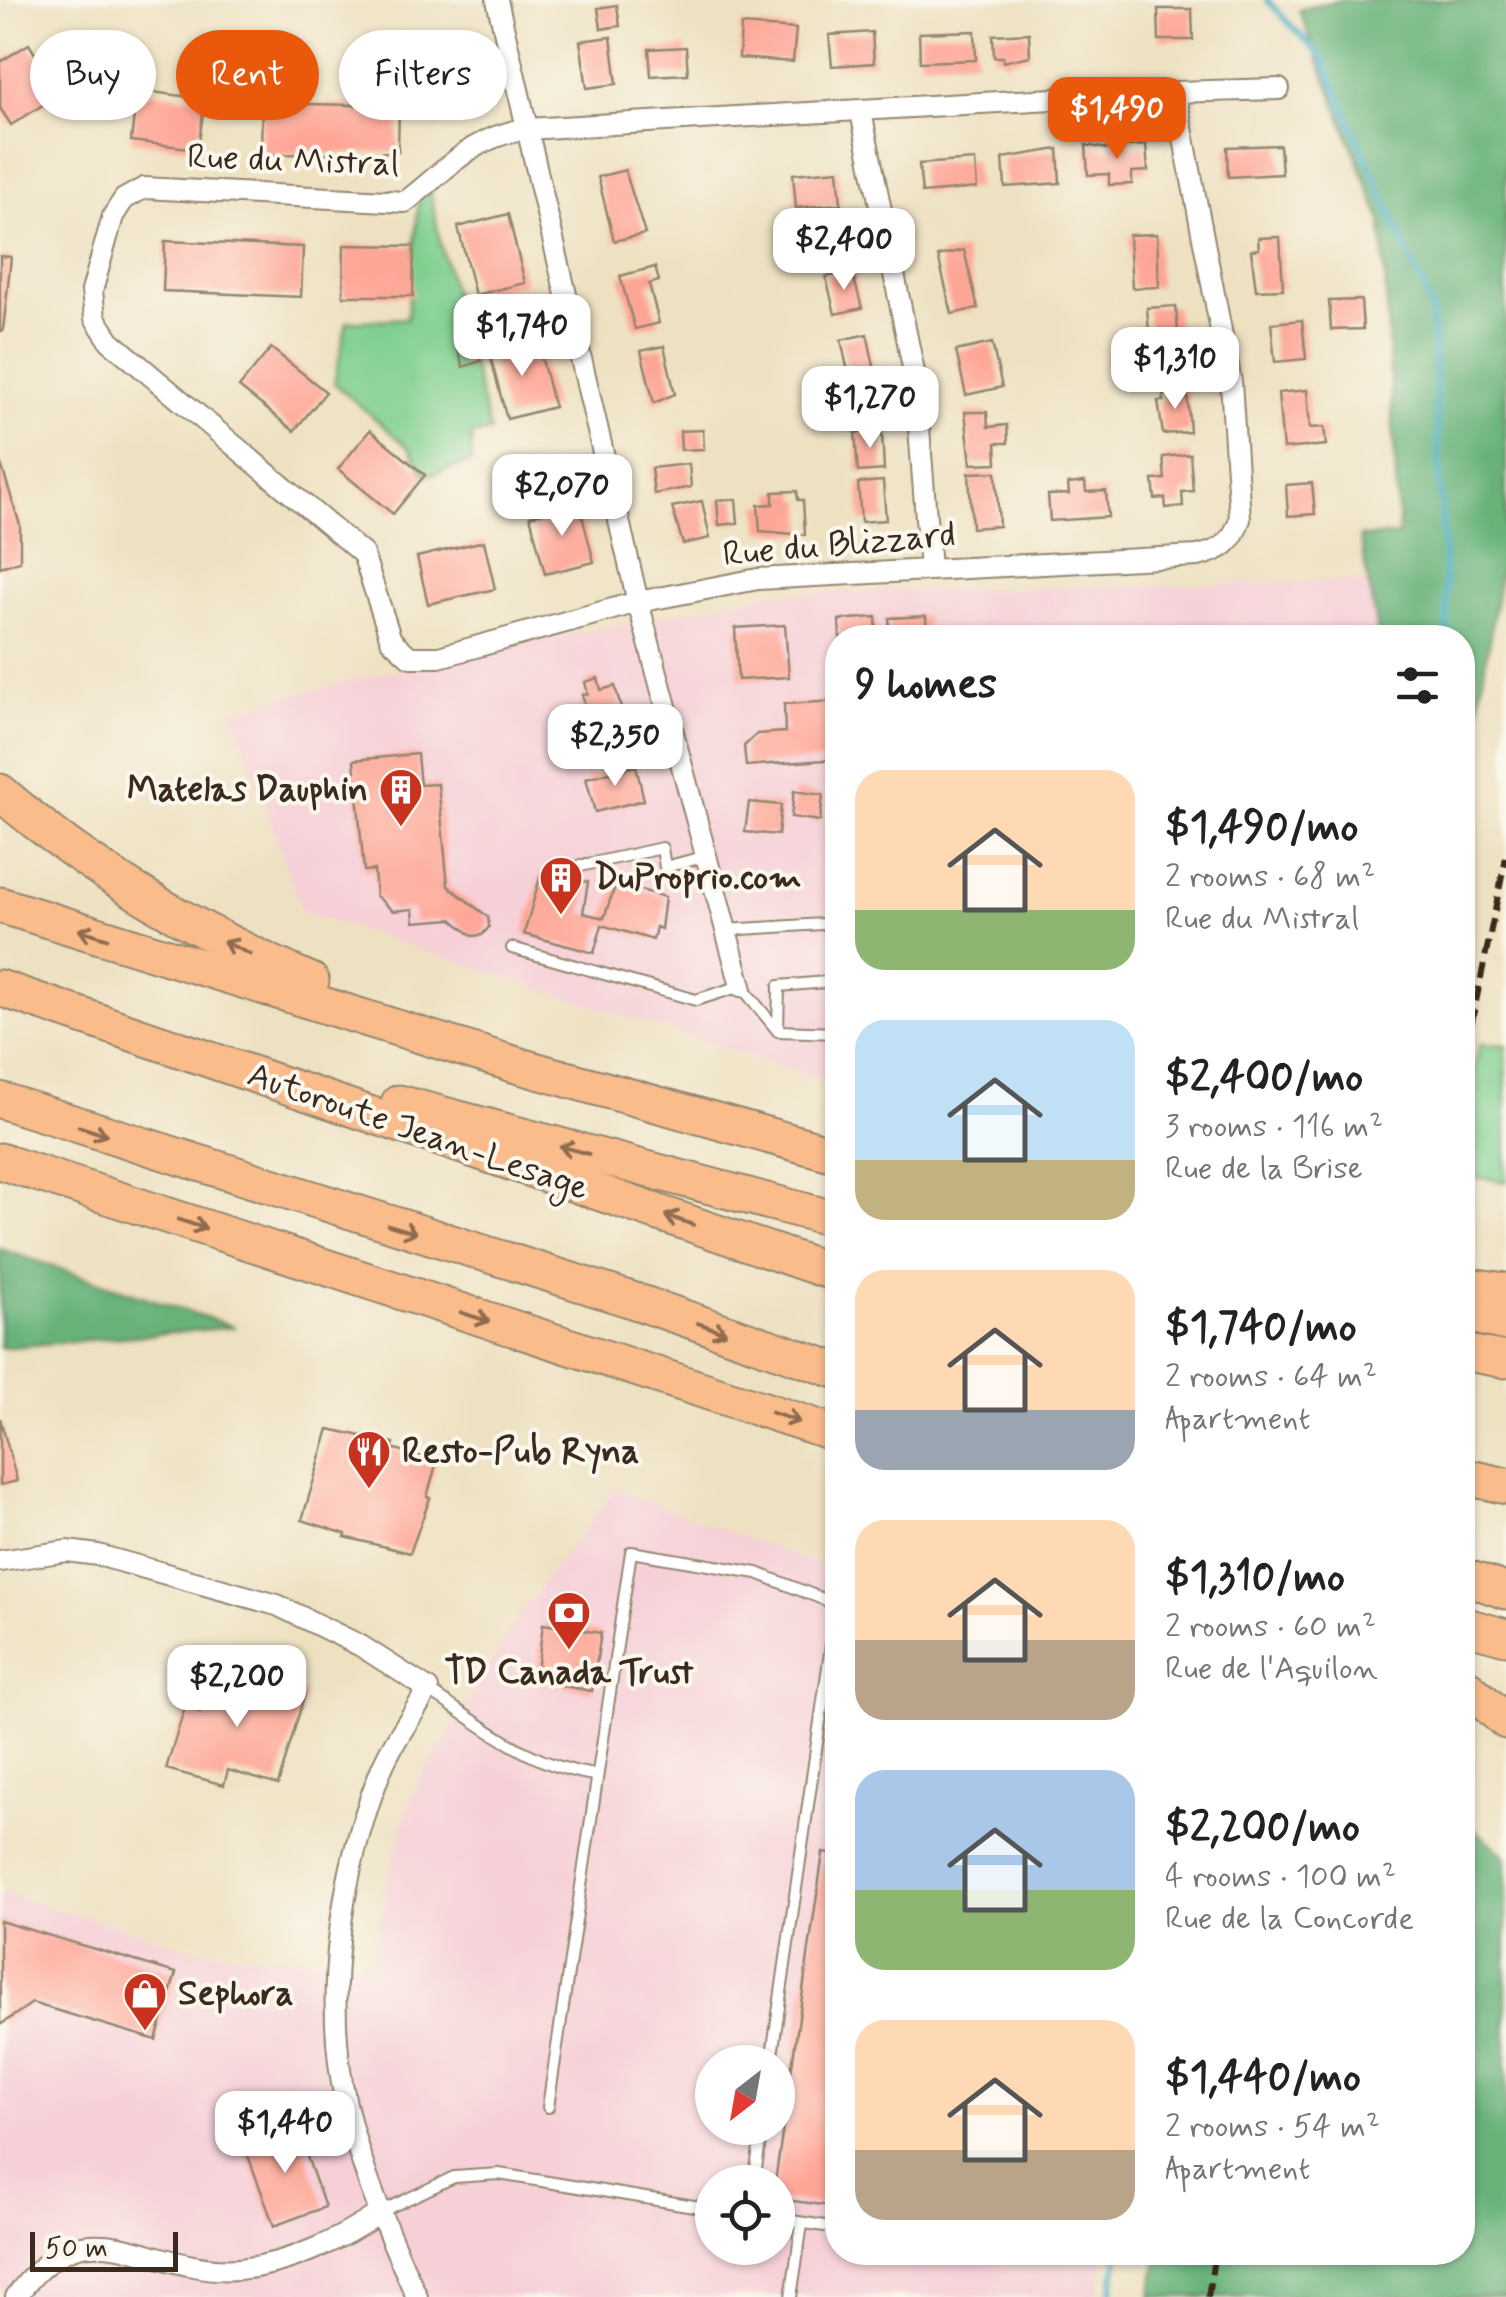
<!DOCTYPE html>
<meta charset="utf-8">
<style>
:root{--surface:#fff;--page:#f6f6f6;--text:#222;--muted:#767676;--accent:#ea580c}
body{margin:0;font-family:Mynerve,sans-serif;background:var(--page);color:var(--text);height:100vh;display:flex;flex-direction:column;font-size:38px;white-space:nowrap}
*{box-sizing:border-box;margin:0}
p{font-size:32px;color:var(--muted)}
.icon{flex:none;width:55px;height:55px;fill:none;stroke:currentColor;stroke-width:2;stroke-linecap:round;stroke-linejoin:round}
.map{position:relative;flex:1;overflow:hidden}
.sheet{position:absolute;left:825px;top:625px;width:650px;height:1640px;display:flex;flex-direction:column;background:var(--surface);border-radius:40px;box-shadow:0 2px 8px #0004}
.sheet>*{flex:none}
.guide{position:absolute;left:30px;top:30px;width:645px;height:90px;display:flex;gap:20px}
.needle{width:65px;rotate:211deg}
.tools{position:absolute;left:695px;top:2045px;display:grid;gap:20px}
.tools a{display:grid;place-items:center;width:100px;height:100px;border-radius:50%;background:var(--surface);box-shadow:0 2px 8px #0004;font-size:50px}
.scale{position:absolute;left:30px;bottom:25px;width:148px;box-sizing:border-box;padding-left:10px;border:5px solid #3b2a1e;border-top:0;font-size:28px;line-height:35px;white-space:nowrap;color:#3b2a1e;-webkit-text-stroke:8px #fbf7ec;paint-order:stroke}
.price{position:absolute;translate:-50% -85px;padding:0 22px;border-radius:20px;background:#fff;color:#222;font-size:32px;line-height:65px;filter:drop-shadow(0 2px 5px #0008)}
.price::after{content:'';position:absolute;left:50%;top:60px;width:30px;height:22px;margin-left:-15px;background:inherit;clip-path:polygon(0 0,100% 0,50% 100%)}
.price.selected{background:var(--accent);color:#fff}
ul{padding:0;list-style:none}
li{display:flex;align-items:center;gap:30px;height:250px;padding:0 30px}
li span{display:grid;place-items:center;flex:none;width:280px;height:200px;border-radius:30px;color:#555}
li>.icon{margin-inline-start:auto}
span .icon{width:120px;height:120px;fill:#fffc;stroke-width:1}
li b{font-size:42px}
h2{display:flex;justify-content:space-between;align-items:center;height:120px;padding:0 30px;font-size:42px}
.chip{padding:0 35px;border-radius:45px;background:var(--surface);box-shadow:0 2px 8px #0004;font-size:35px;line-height:90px}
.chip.selected{background:var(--accent);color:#fff}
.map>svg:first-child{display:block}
.built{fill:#f6cfd7;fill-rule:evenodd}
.green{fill:#7fcf8f;stroke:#5d7c56;stroke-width:2.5}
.forest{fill:#67b27a;stroke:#516e4c;stroke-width:2.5}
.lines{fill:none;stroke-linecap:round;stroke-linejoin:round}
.stream{stroke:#46aec5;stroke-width:6}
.building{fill:#fea696}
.service-casing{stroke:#948670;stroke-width:14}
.minor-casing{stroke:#948670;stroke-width:24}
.motorway-casing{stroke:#948670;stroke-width:39}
.service{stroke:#fff;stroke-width:10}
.minor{stroke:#fff;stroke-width:20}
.motorway{stroke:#f9bc8a;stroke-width:35}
.rail{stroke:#3b2a1e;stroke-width:6;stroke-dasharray:15 8;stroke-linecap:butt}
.oneway{stroke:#906c4f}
.labels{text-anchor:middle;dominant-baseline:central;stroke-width:8;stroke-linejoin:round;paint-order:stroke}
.street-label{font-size:35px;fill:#3b2a1e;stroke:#fbf7ec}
.poi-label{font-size:35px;font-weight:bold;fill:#3b2a1e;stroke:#fbf7ec;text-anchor:start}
</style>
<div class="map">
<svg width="1506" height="2297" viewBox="0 0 1506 2297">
<rect width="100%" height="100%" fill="#fbf7ec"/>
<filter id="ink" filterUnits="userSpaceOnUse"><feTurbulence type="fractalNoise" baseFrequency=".01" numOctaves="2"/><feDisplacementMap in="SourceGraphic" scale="20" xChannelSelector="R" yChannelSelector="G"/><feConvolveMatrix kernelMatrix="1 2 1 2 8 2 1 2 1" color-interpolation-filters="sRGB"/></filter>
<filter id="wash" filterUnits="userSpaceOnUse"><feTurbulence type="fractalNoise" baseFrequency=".0048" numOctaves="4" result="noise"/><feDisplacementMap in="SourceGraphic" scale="40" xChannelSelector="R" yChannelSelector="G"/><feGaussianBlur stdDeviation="2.25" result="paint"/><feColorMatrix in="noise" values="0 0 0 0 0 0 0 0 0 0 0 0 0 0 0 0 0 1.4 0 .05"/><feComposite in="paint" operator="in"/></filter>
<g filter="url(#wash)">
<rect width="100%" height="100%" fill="#eee1c1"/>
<g class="built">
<polygon points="1368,581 1378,638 838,638 837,1085 302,911 232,711 399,669 774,593"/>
<path d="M 614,1489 L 837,1572 L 838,2252 L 1106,2253 L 1098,2297 L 11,2297 L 0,2289 L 0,1893 L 204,1951 L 372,1963 L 388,1878 L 410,1798 L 521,1613 ZM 712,2062 L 778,2062 L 778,2128 L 712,2128 ZM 712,2182 L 778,2182 L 778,2248 L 712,2248 Z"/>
</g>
<g class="green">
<polygon points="429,183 440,242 490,432 471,435 472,462 426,476 410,449 334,383 347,322 407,318 420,190"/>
<polygon points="1480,1044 1506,1045 1506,1182 1463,1175 1463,1125"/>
</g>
<g class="forest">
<polygon points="1341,0 1506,0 1506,538 1463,800 1462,638 1378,637 1360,537 1399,535 1382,222 1299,10"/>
<polygon points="0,1249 235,1327 0,1348"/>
<polygon points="1463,1819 1506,1857 1506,2297 1151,2297 1159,2253 1462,2252"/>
</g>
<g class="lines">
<g class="stream">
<polyline points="1267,0 1322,58 1431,305 1448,638"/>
<polyline points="1111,2297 1119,2252"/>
</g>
</g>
<g id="blocks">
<g class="building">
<polygon points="617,5 620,26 601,29 598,8"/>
<polygon points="1158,9 1192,9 1193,40 1159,40"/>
<polygon points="741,25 796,29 793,62 739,58"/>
<polygon points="975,31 976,60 920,62 919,33"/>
<polygon points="872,32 874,63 832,66 829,35"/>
<polygon points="1029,33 1030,56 1003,62 1003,57 994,57 993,35"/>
<polygon points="611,37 617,84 587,88 580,41"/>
<polygon points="29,44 60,94 11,125 0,108 0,62"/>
<polygon points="686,47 688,74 651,76 649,49"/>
<polygon points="137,90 205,99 198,149 131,141"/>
<polygon points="262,103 399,106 398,152 261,155"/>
<polygon points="1129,141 1129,146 1146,145 1148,171 1132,172 1132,184 1109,185 1109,174 1088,175 1086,145 1111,150 1110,142"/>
<polygon points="1280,145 1282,174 1228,177 1227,147"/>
<polygon points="1058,149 1060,183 1005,187 1003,158"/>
<polygon points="975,160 977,188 922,193 919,164"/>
<polygon points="625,170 645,234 614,241 598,177"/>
<polygon points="838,170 841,204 796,208 793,174"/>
<polygon points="508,214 525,283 475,295 458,227"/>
<polygon points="1157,234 1159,287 1132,288 1129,235"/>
<polygon points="1280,237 1283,289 1256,290 1251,250 1259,249 1258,238"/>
<polygon points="165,241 303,247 301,297 163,291"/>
<polygon points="344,245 414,246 413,296 343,296"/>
<polygon points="964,250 978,308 952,314 938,256"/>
<polygon points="0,256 11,257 3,331 0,331"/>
<polygon points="655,267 659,281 649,284 659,323 635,329 620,276"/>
<polygon points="852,271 862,308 835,314 826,277"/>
<polygon points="1361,300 1363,329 1331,330 1329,301"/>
<polygon points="1176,306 1180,361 1150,363 1149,344 1139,345 1138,333 1149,332 1147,308"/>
<polygon points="1302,320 1306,359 1275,362 1271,323"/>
<polygon points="473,333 481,361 463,367 454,338"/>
<polygon points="867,334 878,384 852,390 841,340"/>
<polygon points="537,340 554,407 507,419 489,352"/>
<polygon points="992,343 1002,387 966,395 956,351"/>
<polygon points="664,346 675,394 654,403 641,351"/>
<polygon points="271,348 326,392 294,431 239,387"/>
<polygon points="1187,390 1190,432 1163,434 1158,401 1164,401 1163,391"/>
<polygon points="1307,390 1310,428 1324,427 1326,445 1283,449 1278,393"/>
<polygon points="965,412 987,412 988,427 1007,425 1008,443 996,443 997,463 971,464"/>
<polygon points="370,430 425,475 393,514 338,469"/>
<polygon points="703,430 704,449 681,450 680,431"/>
<polygon points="882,431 884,470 858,472 855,433"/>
<polygon points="1190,454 1193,491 1182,492 1183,506 1166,508 1165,498 1155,499 1153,480 1165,479 1163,457"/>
<polygon points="0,461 20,525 20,561 0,567"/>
<polygon points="689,464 691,487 654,494 651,468"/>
<polygon points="996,472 999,526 972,528 969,473"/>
<polygon points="883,481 886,520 861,522 858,483"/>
<polygon points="1085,482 1086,492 1106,491 1108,517 1050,521 1048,495 1069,494 1068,484"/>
<polygon points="1312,483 1315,514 1288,516 1286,485"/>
<polygon points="797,491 798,500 803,500 805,535 760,531 758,505 773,504 773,492"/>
<polygon points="736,499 738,523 719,525 717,500"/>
<polygon points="702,501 710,538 683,544 672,507"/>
<polygon points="579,504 594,562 545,574 530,516"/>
<polygon points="484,541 495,589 428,604 417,557"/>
<polygon points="926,616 927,638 890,638 889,618"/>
<polygon points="876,617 877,638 840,638 839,620"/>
<polygon points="785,625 789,677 738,680 735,628"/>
<polygon points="598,678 601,690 615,686 627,729 593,738 580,706 585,705 582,695 588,694 585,682"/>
<polygon points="838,701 838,759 746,766 744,746 757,734 785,732 784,704"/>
<polygon points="417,754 420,785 438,784 448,886 488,917 489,927 482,935 472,936 452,919 414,922 413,909 393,911 376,896 374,870 364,871 354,760"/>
<polygon points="636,766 644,800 595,812 586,778"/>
<polygon points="794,791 823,795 820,821 791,817"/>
<polygon points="749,802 781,805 778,835 745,832"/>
<polygon points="541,874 588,882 583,913 604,918 616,883 665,897 661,929 656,927 653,940 602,925 594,953 524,934"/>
<polygon points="0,1418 17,1481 0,1485"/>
<polygon points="329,1429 394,1443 392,1448 437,1461 427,1497 430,1498 410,1553 345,1537 346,1534 302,1520"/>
<polygon points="543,1624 601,1633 592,1691 523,1679 524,1669 537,1671"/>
<polygon points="213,1666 305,1693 278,1785 228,1770 224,1785 166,1769 185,1707 200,1712"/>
<polygon points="823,1853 838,1855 838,2207 778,2199 775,2182"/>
<polygon points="0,1921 176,1973 156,2040 32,2003 0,2025"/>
<polygon points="296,2126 325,2207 274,2226 244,2145"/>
</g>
</g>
</g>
<g filter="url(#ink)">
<use href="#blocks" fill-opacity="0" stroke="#948670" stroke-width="2.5"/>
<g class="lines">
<defs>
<g id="service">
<polyline points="575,867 662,848 665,867 703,857"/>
<polyline points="725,930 838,923"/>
<polyline points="512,948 696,1000 741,986 778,1031 838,1033"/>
<polyline points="778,1031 779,986 838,981"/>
<path d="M 428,1690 C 482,1725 530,1767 595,1775"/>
<polyline points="771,2062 837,1604"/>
<polyline points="548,2107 631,1552 757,1573 838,1605"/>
<polyline points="754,2182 762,2128"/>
<polyline points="382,2211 454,2177 499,2174 712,2209"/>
<polyline points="778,2219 838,2228"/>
<polyline points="1019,2252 1023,2252"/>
<polyline points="791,2297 802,2224"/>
</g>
<g id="minor">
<polyline points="497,0 638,602 741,986"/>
<path d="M 1175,92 L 1231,382 L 1240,519 C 1232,543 1223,550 1198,556 L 758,579 L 638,602 L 439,657 L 410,657 L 391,640 L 363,554 L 110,341 L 95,318 L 92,291 L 113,216 L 124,199 L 144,188 L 405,202 C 449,169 468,138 526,129 L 1175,92 L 1279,89"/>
<polyline points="861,112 915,377 930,569"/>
<path d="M 0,1561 L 67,1551 L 98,1555 L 277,1605 L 361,1646 L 428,1689 C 412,1717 390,1745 379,1775 C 340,1876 323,1998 346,2104 C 361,2172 389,2235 417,2297"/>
<path d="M 16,2297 C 89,2194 145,2276 239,2269 C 288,2265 342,2239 381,2212"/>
</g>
<g id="motorway">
<path d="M 0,792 C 94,874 198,932 311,981"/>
<polyline points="0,905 520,1066 838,1155"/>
<polyline points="0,988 838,1274"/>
<polyline points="0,1100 629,1299 838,1371"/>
<polyline points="399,1103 838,1220"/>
<polyline points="0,1161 838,1434"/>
<polyline points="1462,1285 1506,1291"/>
<polyline points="1462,1313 1506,1323"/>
<polyline points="1462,1352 1506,1360"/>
<polyline points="1462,1476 1506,1486"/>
<polyline points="1462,1576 1506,1591"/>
<polyline points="1462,1625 1506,1637"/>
<polyline points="1462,1683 1506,1721"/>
</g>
</defs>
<use href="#service" class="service-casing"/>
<use href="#minor" class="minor-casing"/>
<use href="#motorway" class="motorway-casing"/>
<use href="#service" class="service"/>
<use href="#minor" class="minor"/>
<use href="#motorway" class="motorway"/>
<g class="rail">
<polyline points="1462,1069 1506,857"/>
<polyline points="1208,2297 1215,2252"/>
</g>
</g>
<defs><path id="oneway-shaft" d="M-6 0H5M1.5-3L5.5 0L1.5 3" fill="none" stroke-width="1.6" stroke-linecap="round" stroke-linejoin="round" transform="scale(2.5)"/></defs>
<g class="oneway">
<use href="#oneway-shaft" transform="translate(93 934) rotate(-163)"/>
<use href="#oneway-shaft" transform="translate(237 948) rotate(-154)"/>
<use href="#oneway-shaft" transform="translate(93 1131) rotate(18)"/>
<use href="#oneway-shaft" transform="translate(574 1150) rotate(-165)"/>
<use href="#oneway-shaft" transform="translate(679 1220) rotate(-161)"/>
<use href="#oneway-shaft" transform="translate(192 1224) rotate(18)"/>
<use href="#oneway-shaft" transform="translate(402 1229) rotate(17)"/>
<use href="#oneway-shaft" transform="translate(475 1317) rotate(18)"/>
<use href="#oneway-shaft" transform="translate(712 1328) rotate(19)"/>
<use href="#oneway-shaft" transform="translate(785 1417) rotate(18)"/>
</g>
</g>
<defs>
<symbol id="building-pin" viewBox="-11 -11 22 30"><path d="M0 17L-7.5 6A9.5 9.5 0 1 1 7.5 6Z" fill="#c8321e" stroke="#fbf7ec"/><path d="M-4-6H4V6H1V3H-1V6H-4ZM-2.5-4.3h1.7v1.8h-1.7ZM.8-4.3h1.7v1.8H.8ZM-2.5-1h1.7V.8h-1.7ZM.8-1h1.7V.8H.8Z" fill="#fff"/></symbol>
<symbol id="restaurant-pin" viewBox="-11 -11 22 30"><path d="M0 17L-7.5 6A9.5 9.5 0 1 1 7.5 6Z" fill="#c8321e" stroke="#fbf7ec"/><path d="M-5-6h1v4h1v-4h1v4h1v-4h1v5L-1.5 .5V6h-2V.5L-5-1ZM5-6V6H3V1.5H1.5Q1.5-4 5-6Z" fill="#fff"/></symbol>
<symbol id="bank-pin" viewBox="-11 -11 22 30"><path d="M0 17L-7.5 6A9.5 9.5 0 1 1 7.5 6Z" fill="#c8321e" stroke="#fbf7ec"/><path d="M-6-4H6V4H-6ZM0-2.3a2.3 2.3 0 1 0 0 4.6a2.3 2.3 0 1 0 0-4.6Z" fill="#fff"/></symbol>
<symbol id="shop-pin" viewBox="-11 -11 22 30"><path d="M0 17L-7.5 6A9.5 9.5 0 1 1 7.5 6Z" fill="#c8321e" stroke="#fbf7ec"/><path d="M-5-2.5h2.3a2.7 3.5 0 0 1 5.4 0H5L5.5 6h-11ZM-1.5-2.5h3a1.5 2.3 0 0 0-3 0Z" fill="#fff"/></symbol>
</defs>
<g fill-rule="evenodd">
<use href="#building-pin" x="376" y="765" width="50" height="68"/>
<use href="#building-pin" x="536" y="853" width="50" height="68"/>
<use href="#restaurant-pin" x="344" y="1427" width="50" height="68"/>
<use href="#bank-pin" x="544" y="1588" width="50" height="68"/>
<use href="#shop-pin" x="120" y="1969" width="50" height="68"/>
</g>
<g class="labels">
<g class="street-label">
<text transform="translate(293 161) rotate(2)">Rue du Mistral</text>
<text transform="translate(839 545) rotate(-5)">Rue du Blizzard</text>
<text transform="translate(418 1132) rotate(19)">Autoroute Jean-Lesage</text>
</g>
<g class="poi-label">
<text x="368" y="790" text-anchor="end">Matelas Dauphin</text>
<text x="594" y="878">DuProprio.com</text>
<text x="402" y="1452">Resto-Pub Ryna</text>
<text x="569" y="1673" text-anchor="middle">TD Canada Trust</text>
<text x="178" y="1994">Sephora</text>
</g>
</g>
</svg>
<div class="tools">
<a><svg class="needle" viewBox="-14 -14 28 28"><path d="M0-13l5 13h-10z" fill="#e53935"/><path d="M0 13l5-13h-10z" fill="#767676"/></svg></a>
<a><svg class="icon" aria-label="locate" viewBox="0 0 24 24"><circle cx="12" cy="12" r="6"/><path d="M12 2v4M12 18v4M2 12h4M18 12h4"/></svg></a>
</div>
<div class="scale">50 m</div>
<b class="price selected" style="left:1117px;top:162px">$1,490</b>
<b class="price" style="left:844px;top:293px">$2,400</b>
<b class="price" style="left:522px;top:379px">$1,740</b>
<b class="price" style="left:1175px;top:412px">$1,310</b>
<b class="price" style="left:870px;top:451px">$1,270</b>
<b class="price" style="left:562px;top:539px">$2,070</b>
<b class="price" style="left:615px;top:789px">$2,350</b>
<b class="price" style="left:237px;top:1730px">$2,200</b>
<b class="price" style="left:285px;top:2176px">$1,440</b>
<div class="guide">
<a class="chip">Buy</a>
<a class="chip selected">Rent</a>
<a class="chip">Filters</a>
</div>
<section class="sheet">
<h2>9 homes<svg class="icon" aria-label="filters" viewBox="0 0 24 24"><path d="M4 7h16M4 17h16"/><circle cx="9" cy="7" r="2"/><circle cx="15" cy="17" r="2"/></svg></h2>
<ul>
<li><span style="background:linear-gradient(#ffd9b3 70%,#8fb573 0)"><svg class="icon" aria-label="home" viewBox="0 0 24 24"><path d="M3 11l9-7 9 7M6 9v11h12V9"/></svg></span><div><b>$1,490/mo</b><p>2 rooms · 68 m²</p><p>Rue du Mistral</p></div></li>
<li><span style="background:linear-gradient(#bfe0f5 70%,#c2b280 0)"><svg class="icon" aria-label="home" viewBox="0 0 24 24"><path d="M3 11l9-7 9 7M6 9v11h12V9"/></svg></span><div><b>$2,400/mo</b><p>3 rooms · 116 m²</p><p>Rue de la Brise</p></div></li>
<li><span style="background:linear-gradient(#ffd9b3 70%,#9aa5b1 0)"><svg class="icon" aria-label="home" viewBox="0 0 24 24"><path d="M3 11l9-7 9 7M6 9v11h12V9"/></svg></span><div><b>$1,740/mo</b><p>2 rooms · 64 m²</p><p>Apartment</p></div></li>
<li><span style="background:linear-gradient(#ffd9b3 60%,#b9a48a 0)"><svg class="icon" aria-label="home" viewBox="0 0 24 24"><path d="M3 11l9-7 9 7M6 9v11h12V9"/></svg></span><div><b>$1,310/mo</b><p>2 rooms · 60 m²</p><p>Rue de l'Aquilon</p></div></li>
<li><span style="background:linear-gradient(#a9c7e8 60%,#8fb573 0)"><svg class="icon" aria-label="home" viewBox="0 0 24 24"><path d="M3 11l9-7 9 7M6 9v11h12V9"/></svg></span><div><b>$2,200/mo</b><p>4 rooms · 100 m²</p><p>Rue de la Concorde</p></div></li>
<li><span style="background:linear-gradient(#ffd9b3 65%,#b9a48a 0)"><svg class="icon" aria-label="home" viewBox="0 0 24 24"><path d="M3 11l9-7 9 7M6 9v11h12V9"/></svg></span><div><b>$1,440/mo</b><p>2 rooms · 54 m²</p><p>Apartment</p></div></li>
</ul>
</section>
</div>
